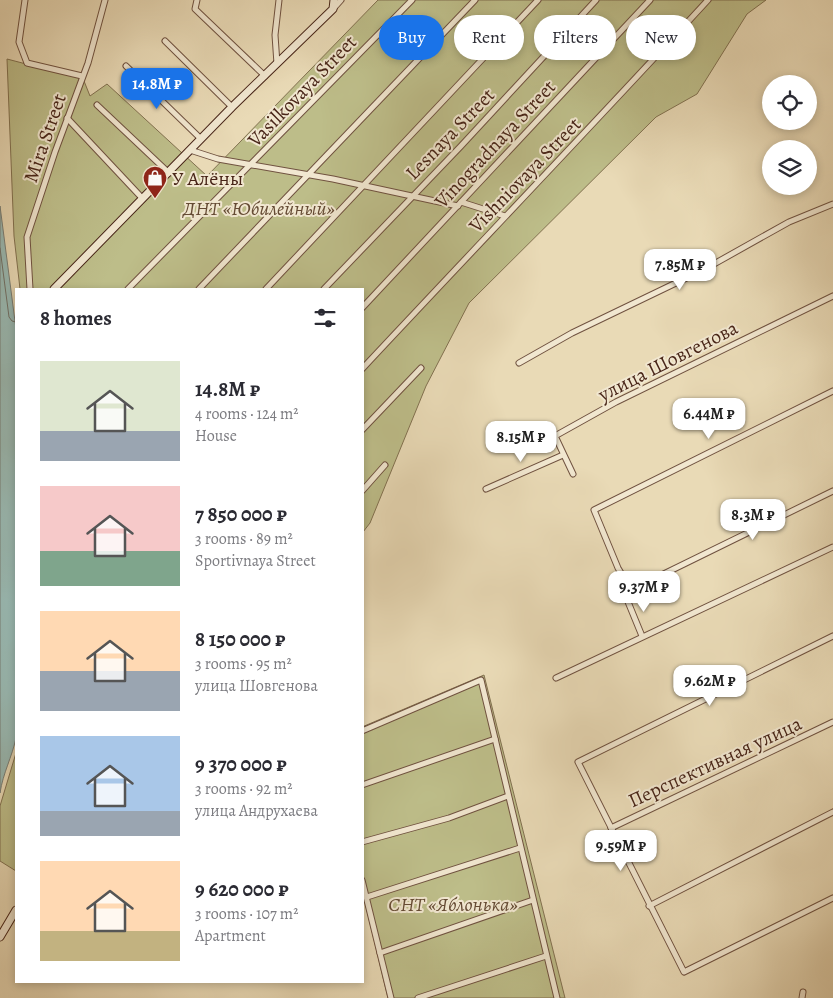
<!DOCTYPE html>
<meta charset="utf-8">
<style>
:root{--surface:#fff;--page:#f2f2f3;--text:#2b2b33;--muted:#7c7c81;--accent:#1a73e8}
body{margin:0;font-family:Alegreya,serif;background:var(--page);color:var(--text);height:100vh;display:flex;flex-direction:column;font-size:19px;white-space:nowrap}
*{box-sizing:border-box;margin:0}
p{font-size:16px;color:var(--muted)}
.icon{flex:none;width:28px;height:28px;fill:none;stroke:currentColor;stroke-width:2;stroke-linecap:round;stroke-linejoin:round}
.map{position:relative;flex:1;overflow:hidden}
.sheet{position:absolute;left:15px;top:288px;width:349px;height:695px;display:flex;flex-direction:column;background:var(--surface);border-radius:0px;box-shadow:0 2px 8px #0003}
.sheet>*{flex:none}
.top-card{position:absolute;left:379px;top:15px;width:379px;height:45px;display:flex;gap:10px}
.fabs{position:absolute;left:762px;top:75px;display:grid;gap:10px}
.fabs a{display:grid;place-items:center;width:55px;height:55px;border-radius:50%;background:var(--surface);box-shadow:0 2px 8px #0003;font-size:25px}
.price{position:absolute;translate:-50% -42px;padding:0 11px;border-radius:10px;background:#fff;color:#222;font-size:16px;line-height:32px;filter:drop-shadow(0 1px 2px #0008)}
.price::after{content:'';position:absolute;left:50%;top:30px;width:15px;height:11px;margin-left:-8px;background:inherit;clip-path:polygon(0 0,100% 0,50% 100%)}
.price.on{background:var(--accent);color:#fff}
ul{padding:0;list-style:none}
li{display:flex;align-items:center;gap:15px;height:125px;padding:0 25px}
li span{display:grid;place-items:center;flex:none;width:140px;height:100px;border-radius:0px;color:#555}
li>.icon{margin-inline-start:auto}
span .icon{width:60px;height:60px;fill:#fffc;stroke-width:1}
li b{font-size:21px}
h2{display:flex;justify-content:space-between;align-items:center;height:60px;padding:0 25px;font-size:21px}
.chip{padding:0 18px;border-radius:22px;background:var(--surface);box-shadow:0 2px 8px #0003;font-size:18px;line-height:45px}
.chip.on{background:var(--accent);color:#fff}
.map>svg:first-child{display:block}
.green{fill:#bdbd89;stroke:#827150}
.water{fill:#99bab4;stroke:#797e76}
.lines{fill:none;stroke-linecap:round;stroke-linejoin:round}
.shore{stroke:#707066;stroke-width:1}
.street-casing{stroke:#705240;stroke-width:7}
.secondary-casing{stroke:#482518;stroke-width:9}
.street{stroke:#f1e7d0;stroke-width:5}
.secondary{stroke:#f1e7d0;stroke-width:7}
.labels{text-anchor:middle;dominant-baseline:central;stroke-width:4;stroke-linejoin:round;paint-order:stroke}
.street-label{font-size:20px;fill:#482518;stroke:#f1e7d0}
.poi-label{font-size:20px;fill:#482518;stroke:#f1e7d0;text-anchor:start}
.park-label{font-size:20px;font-style:italic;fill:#654b34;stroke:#f1e7d0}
</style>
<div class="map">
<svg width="833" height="998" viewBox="0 0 833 998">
<rect width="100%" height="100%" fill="#e9dab6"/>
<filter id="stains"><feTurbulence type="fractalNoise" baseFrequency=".004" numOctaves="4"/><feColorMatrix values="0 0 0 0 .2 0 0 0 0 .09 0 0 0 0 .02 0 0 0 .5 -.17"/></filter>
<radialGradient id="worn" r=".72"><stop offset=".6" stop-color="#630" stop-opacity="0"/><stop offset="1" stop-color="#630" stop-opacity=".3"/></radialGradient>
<g class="green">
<polygon points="378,0 766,0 747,14 697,94 656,117 469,303 426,386 370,523 363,532 362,289 20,289 14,236 7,59 76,77 82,76 90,96 107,84 207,176"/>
<polygon points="484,675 565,998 388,998 363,894 362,727"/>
<polygon points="16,753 16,871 0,861 0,806"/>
</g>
<path class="water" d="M 0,206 L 16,329 L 16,738 C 12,757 3,773 0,793 Z"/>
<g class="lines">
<polyline class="shore" points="0,248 9,317 12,321 16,322"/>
<defs>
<g id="street">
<polyline points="25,0 19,42 27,63 82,76"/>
<polyline points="197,0 195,9 265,76"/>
<polyline points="333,9 341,0"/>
<polyline points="165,41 232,107"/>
<polyline points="277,64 275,35 279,0"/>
<polyline points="126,66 201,139"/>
<polyline points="97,105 169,173"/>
<polyline points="67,118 143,199"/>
<polyline points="190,150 218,159 333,179 458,206"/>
<polyline points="461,202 505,216"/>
<polyline points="30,289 27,237 55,152 88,63 105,0"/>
<polyline points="128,289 412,0"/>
<polyline points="199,289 475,0"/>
<polyline points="266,289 538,0"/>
<polyline points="324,289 461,146 596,0"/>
<polyline points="362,308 650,0"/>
<polyline points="519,363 572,333 705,269 789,222 833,204"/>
<path d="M 362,369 C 477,246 594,124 708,0"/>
<polyline points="833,391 594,510 618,568 631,590 833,491"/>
<polyline points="362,430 421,368"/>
<polyline points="573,474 555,436 616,402 833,296"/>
<polyline points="486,489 563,455"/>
<polyline points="362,491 385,465"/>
<polyline points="631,590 626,597 642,636"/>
<polyline points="833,636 578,762 684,972 833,898"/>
<polyline points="556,678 833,547"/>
<polyline points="362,731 481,680 557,998"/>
<polyline points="362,785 495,739"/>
<polyline points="611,828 833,722"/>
<polyline points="362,842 449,818 508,796"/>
<polyline points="362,880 391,998"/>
<polyline points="367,897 520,848"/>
<polyline points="649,906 833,812"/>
<polyline points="380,953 533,900"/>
<polyline points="418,998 546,956"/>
<polyline points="802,998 803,992"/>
</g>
<g id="secondary">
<polyline points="54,289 232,107 333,9 334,0"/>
<polyline points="0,937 16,910"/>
</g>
</defs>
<use href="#street" class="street-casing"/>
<use href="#secondary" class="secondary-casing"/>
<use href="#street" class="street"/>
<use href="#secondary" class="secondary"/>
</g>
<defs>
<symbol id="shop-pin" viewBox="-11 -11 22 30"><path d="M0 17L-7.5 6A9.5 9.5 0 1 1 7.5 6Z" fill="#8f2418" stroke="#f1e7d0"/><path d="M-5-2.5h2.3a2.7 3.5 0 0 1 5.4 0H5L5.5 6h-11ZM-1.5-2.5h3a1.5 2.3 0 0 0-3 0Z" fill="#fff"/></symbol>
</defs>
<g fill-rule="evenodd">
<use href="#shop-pin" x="141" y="164" width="28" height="38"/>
</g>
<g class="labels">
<g class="street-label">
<text transform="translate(302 91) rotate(-46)">Vasilkovaya Street</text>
<text transform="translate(450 134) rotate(-46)">Lesnaya Street</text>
<text transform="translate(45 138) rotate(-71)">Mira Street</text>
<text transform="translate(495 144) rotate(-47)">Vinogradnaya Street</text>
<text transform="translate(525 175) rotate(-46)">Vishniovaya Street</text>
<text transform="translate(668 361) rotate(-27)">улица Шовгенова</text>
<text transform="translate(715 762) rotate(-25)">Перспективная улица</text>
</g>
<g class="poi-label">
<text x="172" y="178">У Алёны</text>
</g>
<g class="park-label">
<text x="259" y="208">ДНТ «Юбилейный»</text>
<text x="453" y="904">СНТ «Яблонька»</text>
</g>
</g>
<rect width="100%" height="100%" filter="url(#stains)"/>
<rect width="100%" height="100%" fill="url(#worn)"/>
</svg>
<div class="fabs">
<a><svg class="icon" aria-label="locate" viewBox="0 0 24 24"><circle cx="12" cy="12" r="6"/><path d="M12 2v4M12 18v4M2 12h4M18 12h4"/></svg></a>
<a><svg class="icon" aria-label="layers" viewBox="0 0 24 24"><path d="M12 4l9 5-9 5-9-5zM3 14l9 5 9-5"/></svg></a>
</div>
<b class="price on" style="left:157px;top:110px">14.8M ₽</b>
<b class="price" style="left:680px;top:291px">7.85M ₽</b>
<b class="price" style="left:709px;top:440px">6.44M ₽</b>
<b class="price" style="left:521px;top:463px">8.15M ₽</b>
<b class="price" style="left:753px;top:541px">8.3M ₽</b>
<b class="price" style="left:644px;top:613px">9.37M ₽</b>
<b class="price" style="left:710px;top:707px">9.62M ₽</b>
<b class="price" style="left:621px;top:872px">9.59M ₽</b>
<div class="top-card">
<a class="chip on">Buy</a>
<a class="chip">Rent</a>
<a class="chip">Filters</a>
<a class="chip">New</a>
</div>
<section class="sheet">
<h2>8 homes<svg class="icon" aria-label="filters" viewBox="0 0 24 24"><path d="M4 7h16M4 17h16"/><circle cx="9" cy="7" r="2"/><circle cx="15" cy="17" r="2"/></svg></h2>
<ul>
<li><span style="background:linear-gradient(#dfe7d0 70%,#9aa5b1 0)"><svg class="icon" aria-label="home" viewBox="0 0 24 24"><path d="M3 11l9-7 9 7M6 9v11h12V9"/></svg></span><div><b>14.8M ₽</b><p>4 rooms · 124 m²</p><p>House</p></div></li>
<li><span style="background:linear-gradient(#f6c9c9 65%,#7fa58c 0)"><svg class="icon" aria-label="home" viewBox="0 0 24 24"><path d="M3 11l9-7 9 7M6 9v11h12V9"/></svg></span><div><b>7 850 000 ₽</b><p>3 rooms · 89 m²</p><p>Sportivnaya Street</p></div></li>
<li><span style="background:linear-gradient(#ffd9b3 60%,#9aa5b1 0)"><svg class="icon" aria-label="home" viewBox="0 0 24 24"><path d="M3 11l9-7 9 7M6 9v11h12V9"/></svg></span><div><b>8 150 000 ₽</b><p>3 rooms · 95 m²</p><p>улица Шовгенова</p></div></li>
<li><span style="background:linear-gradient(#a9c7e8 75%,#9aa5b1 0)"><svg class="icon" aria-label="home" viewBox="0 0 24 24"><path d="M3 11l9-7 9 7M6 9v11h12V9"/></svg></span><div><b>9 370 000 ₽</b><p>3 rooms · 92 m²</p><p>улица Андрухаева</p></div></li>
<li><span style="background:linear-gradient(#ffd9b3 70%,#c2b280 0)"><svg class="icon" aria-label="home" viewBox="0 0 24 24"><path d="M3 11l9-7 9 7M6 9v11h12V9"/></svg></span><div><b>9 620 000 ₽</b><p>3 rooms · 107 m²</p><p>Apartment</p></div></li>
</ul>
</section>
</div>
